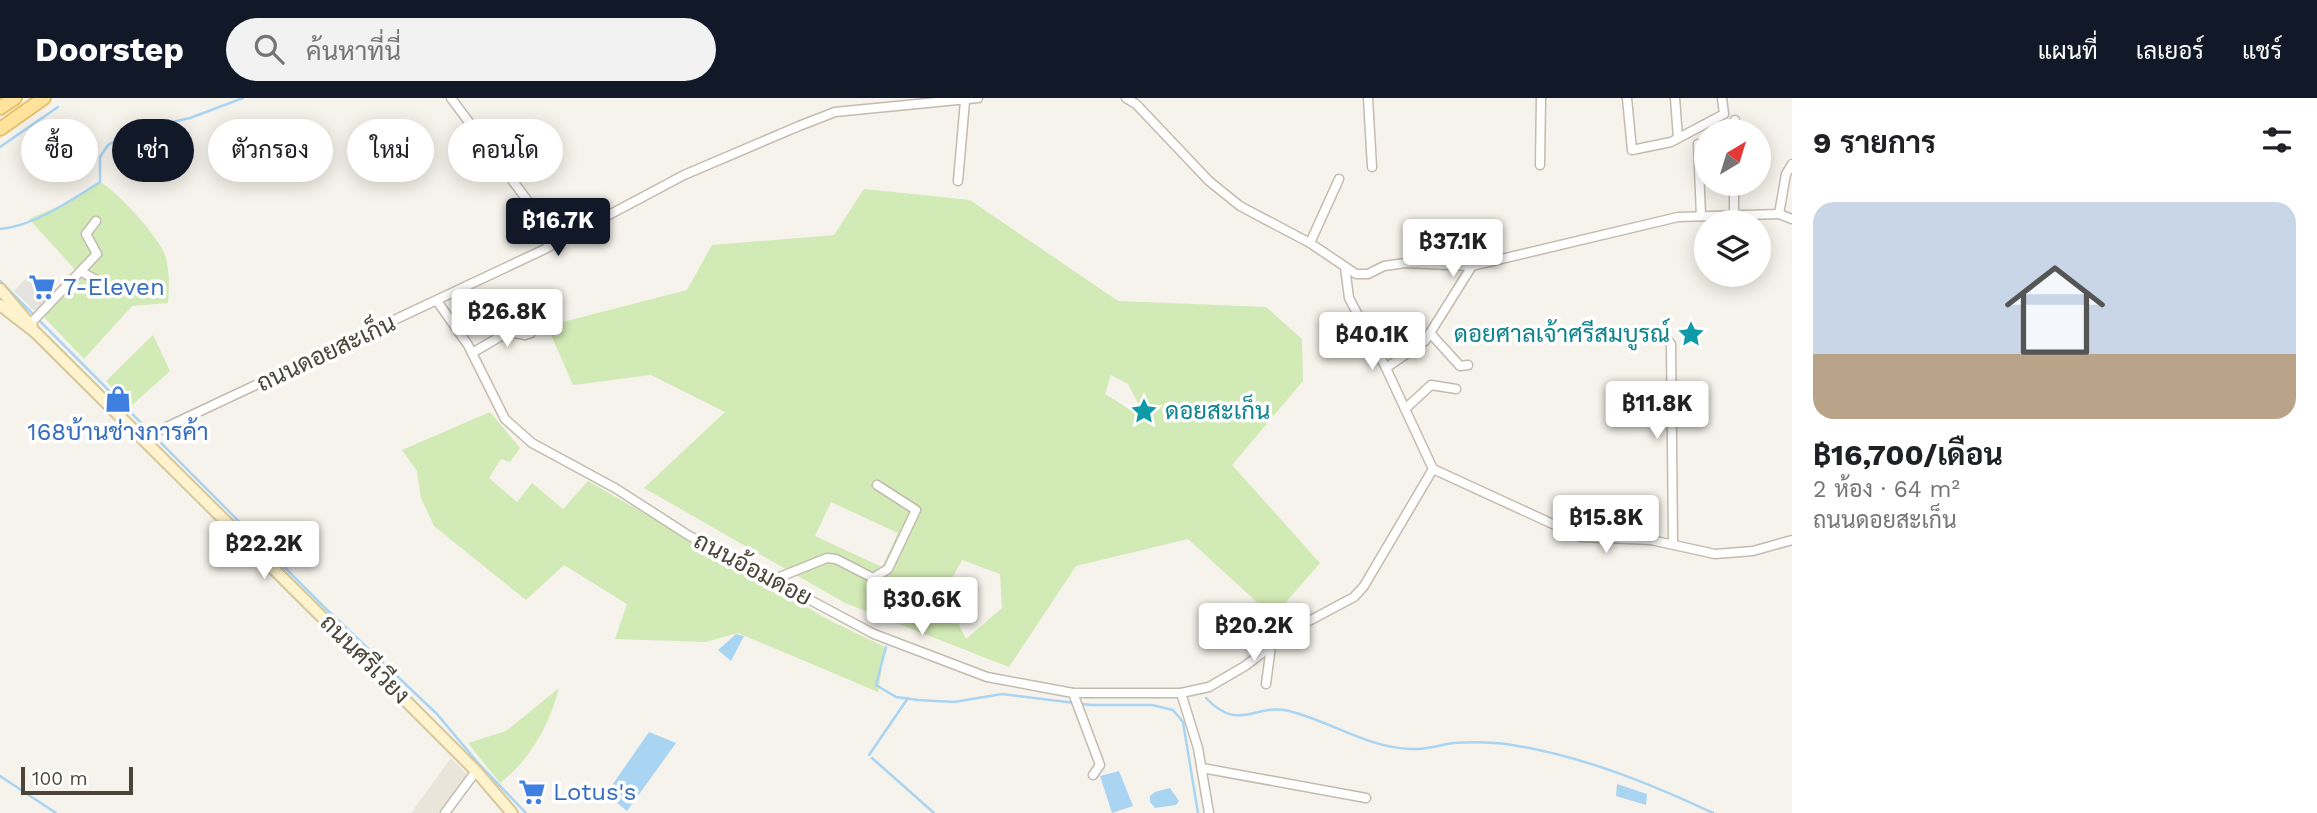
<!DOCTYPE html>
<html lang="th">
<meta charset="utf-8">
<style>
:root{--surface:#fff;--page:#f2f2f2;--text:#202124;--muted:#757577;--line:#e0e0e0;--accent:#111827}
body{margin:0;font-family:"Work Sans",Sarabun,sans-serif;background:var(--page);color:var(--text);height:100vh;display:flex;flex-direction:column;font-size:26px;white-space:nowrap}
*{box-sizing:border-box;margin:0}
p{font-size:23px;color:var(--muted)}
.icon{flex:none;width:38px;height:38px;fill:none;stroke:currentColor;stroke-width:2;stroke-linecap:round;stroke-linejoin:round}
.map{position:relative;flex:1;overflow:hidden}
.drawer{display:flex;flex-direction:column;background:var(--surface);width:525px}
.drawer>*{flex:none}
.top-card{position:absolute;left:21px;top:21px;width:665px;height:63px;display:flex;gap:14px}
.needle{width:46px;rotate:38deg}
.fabs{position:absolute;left:1694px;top:21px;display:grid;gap:14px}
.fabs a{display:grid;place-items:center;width:77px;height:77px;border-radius:50%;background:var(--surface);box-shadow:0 4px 18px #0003;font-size:35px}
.scale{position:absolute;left:21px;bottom:18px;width:112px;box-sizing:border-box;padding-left:7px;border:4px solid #4b4439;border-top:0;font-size:19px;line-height:24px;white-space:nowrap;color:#4b4439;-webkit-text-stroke:5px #fff;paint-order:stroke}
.price{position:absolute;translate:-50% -60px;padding:0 16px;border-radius:7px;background:#fff;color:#222;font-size:23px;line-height:46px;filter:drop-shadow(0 2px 4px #0008)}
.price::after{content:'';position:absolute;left:50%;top:42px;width:21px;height:16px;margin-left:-10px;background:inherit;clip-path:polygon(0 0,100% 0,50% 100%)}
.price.on{background:var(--accent);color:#fff}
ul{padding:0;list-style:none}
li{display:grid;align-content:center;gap:14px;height:371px;padding:0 21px}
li+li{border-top:2px solid var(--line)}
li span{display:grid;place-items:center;height:217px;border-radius:21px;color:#555}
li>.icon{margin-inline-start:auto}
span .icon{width:126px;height:126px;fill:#fffc;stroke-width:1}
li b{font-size:30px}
h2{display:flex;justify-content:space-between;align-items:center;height:84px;padding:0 21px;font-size:30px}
.pill{padding:0 24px;border-radius:32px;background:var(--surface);box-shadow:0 4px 18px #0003;font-size:24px;line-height:63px}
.pill.on{background:var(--accent);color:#fff}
header{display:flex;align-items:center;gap:42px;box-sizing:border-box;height:98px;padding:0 35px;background:var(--accent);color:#fff}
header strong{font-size:33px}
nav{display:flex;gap:38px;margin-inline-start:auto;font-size:24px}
.search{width:490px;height:63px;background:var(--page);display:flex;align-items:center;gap:18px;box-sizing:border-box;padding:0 24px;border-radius:38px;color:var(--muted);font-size:26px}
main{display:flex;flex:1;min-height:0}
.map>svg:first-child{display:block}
.residential{fill:#eae5da}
.green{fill:#d2eab5;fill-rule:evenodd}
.parking{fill:#e5e3e0}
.water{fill:#a9d4f2}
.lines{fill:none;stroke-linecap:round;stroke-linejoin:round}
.stream{stroke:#a9d4f2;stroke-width:2.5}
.minor-casing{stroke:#c2bbae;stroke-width:11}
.secondary-casing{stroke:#d6c79b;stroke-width:14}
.primary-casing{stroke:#e6c16a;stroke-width:16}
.minor{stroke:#fff;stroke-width:8}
.secondary{stroke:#fff3cd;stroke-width:10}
.primary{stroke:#ffe39c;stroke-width:12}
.labels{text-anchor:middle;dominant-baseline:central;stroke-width:7;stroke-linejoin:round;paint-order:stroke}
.shop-label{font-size:24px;fill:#366cbe;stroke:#fff;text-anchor:start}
.culture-label{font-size:24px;fill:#0d838f;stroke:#fff;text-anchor:end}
.street-label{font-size:24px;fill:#4b4439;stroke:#fff}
</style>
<header>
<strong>Doorstep</strong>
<div class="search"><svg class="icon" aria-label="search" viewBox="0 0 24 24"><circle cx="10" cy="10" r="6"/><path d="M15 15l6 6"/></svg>ค้นหาที่นี่</div>
<nav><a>แผนที่</a><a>เลเยอร์</a><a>แชร์</a></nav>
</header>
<main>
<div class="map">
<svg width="1792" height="715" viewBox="0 0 1792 715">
<rect width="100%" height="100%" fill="#f6f3ec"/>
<polygon class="residential" points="451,660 471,680 445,715 411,715"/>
<g class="green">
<path d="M 100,84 C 116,92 160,140 165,157 C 170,173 169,188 168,205 L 132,208 L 84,261 L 44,219 L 82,179 L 29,121 L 64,106 Z"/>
<path d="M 864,91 L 970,102 L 1118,203 L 1266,209 L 1302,241 L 1303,283 L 1232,367 L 1320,465 L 1273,519 L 1188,441 L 1076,468 L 1009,569 L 845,505 L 644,390 L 725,314 L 651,277 L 573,287 L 547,228 L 687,192 L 712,147 L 834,137 ZM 1111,277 L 1128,286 L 1147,322 L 1105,296 ZM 831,404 L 898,435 L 882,469 L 815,438 ZM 962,462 L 1000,476 L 1002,510 L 966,541 L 944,495 Z"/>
<polygon points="153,237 170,273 130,309 106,283"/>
<polygon points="490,314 520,350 510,364 501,361 489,380 517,404 532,385 563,411 588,383 829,522 885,549 878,594 738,535 705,544 615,541 627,506 564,467 526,502 434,428 421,400 417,373 402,352"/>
<path d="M 559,590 C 550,626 530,662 500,685 L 468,645 L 506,633 Z"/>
</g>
<polygon class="parking" points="27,179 51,202 38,216 14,193"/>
<g class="water">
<polygon points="736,536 744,538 731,563 718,552"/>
<polygon points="649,634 676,645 627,713 606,696"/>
<polygon points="1119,673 1133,708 1112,715 1100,678"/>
<polygon points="1617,686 1647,696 1646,707 1616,698"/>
<polygon points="1170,690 1179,703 1176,707 1155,710 1150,704 1150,698 1155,694"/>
</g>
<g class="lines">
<g class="stream">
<polyline points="0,49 58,9"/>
<path d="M 0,131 C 35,128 71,102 100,84 L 100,59 L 108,47 L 133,33 L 190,20 L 243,0"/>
<polyline points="0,183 323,508 437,616 478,665 526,715"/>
<polyline points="886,549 876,587 896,599 918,602 954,604 1002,596 1091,607 1152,607 1173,612 1183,624 1198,715"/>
<path d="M 1206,600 C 1239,635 1254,605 1289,613 C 1330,623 1368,650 1411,651 C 1426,652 1439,647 1453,645 C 1471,644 1494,644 1512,647 C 1582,658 1649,685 1713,715"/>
<polyline points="869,657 908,600"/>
<polyline points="872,660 934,715"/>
<polyline points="0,678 56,715"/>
</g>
<defs>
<g id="minor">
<polyline points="451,0 530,106 549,148"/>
<polyline points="1126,0 1136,6 1209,83 1240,108 1310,145 1356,176 1368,176 1384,168 1405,165 1472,168 1678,119 1779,116 1786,76 1792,66"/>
<polyline points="1368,0 1372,69"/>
<polyline points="1627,0 1632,52 1671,44 1724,16 1722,0"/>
<polyline points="1675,0 1678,40"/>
<polyline points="1735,33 1735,22"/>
<polyline points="1698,46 1701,118"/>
<polyline points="1540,67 1541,0"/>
<polyline points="958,83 965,3"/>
<polyline points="1779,116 1792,121"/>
<polyline points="1734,117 1734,86"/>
<polyline points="1310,145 1339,81"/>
<polyline points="1345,169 1349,200 1386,270 1433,371"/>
<polyline points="82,174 117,194"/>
<polyline points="437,203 468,247 505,321 532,345 615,390 688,437 874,536 987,579 1073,595 1181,595 1209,589 1245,568 1294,531 1354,499 1364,488 1433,371"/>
<polyline points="30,226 97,156 86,136 96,123"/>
<polyline points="1658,232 1671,246 1673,445"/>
<polyline points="1430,235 1460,268 1468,267"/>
<polyline points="472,255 508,234 525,237 531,235"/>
<polyline points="1386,270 1425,243 1472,168"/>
<polyline points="1405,311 1431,287 1456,291"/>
<polyline points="141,341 545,151 684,77 799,28 835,14 978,0"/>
<polyline points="1433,371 1581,439 1651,442 1715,456 1753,453 1792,442"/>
<polyline points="772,482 827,460 836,461 873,480 888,471 916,412 877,387"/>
<polyline points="1266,586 1271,548"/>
<polyline points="1073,595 1100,667 1093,677"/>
<polyline points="1181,595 1198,650 1209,715"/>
<polyline points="1202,670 1366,700"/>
<polyline points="445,715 476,673"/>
</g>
<g id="secondary">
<polyline points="0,191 32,229"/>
<polyline points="0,207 35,234 329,526 476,673 512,715"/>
</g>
<g id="primary">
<polyline points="0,10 15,0"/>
<polyline points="0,31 44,0"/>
</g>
</defs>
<use href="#minor" class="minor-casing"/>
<use href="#secondary" class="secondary-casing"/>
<use href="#primary" class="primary-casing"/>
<use href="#minor" class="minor"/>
<use href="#secondary" class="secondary"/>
<use href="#primary" class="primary"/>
</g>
<defs>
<symbol id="supermarket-bare" viewBox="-9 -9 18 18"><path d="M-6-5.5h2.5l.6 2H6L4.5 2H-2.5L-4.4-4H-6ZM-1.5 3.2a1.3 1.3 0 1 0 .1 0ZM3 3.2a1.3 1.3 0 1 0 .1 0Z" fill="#3f7fe0" stroke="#fff" stroke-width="2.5" paint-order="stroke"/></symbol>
<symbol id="sight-bare" viewBox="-9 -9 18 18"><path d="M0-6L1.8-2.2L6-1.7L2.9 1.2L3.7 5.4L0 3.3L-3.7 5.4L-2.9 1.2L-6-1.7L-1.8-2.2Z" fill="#0f9aa8" stroke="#fff" stroke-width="2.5" paint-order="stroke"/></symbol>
<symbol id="shop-bare" viewBox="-9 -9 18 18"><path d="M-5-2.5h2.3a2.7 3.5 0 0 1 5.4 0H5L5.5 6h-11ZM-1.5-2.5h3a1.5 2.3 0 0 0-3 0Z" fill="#3f7fe0" stroke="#fff" stroke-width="2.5" paint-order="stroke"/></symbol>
</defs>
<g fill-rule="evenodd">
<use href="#supermarket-bare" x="23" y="170" width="38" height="38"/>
<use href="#sight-bare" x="1672" y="217" width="38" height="38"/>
<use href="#shop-bare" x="99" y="282" width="38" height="38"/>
<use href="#sight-bare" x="1125" y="294" width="38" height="38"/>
<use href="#supermarket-bare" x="513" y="675" width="38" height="38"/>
</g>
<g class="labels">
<g class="shop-label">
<text x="63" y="189">7-Eleven</text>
<text x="118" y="334" text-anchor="middle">168บ้านช่างการค้า</text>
<text x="553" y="694">Lotus's</text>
</g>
<g class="culture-label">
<text x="1670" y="236">ดอยศาลเจ้าศรีสมบูรณ์</text>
<text x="1165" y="313" text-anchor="start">ดอยสะเก็น</text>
</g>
<g class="street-label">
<text transform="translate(326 255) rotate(-25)">ถนนดอยสะเก็น</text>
<text transform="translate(753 471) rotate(28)">ถนนอ้อมดอย</text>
<text transform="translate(365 561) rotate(45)">ถนนศรีเวียง</text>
</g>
</g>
</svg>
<div class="fabs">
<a><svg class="needle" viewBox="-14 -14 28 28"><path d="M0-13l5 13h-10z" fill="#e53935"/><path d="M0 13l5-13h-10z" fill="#757577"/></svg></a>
<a><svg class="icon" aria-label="layers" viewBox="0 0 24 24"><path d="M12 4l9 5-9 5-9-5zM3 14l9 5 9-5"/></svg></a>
</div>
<div class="scale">100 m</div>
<b class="price on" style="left:558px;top:160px">฿16.7K</b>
<b class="price" style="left:1453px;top:181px">฿37.1K</b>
<b class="price" style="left:507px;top:251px">฿26.8K</b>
<b class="price" style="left:1372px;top:274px">฿40.1K</b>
<b class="price" style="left:1657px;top:343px">฿11.8K</b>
<b class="price" style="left:1606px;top:457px">฿15.8K</b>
<b class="price" style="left:264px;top:483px">฿22.2K</b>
<b class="price" style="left:922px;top:539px">฿30.6K</b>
<b class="price" style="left:1254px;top:565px">฿20.2K</b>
<div class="top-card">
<a class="pill">ซื้อ</a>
<a class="pill on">เช่า</a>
<a class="pill">ตัวกรอง</a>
<a class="pill">ใหม่</a>
<a class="pill">คอนโด</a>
</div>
</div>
<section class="drawer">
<h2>9 รายการ<svg class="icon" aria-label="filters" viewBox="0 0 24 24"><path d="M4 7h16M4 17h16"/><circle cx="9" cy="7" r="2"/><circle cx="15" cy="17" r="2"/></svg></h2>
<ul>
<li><span style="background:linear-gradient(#c9d6e8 70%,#b9a48a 0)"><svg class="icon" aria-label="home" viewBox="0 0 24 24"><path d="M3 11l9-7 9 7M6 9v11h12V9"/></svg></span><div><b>฿16,700/เดือน</b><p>2 ห้อง · 64 m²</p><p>ถนนดอยสะเก็น</p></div></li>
</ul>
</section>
</main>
